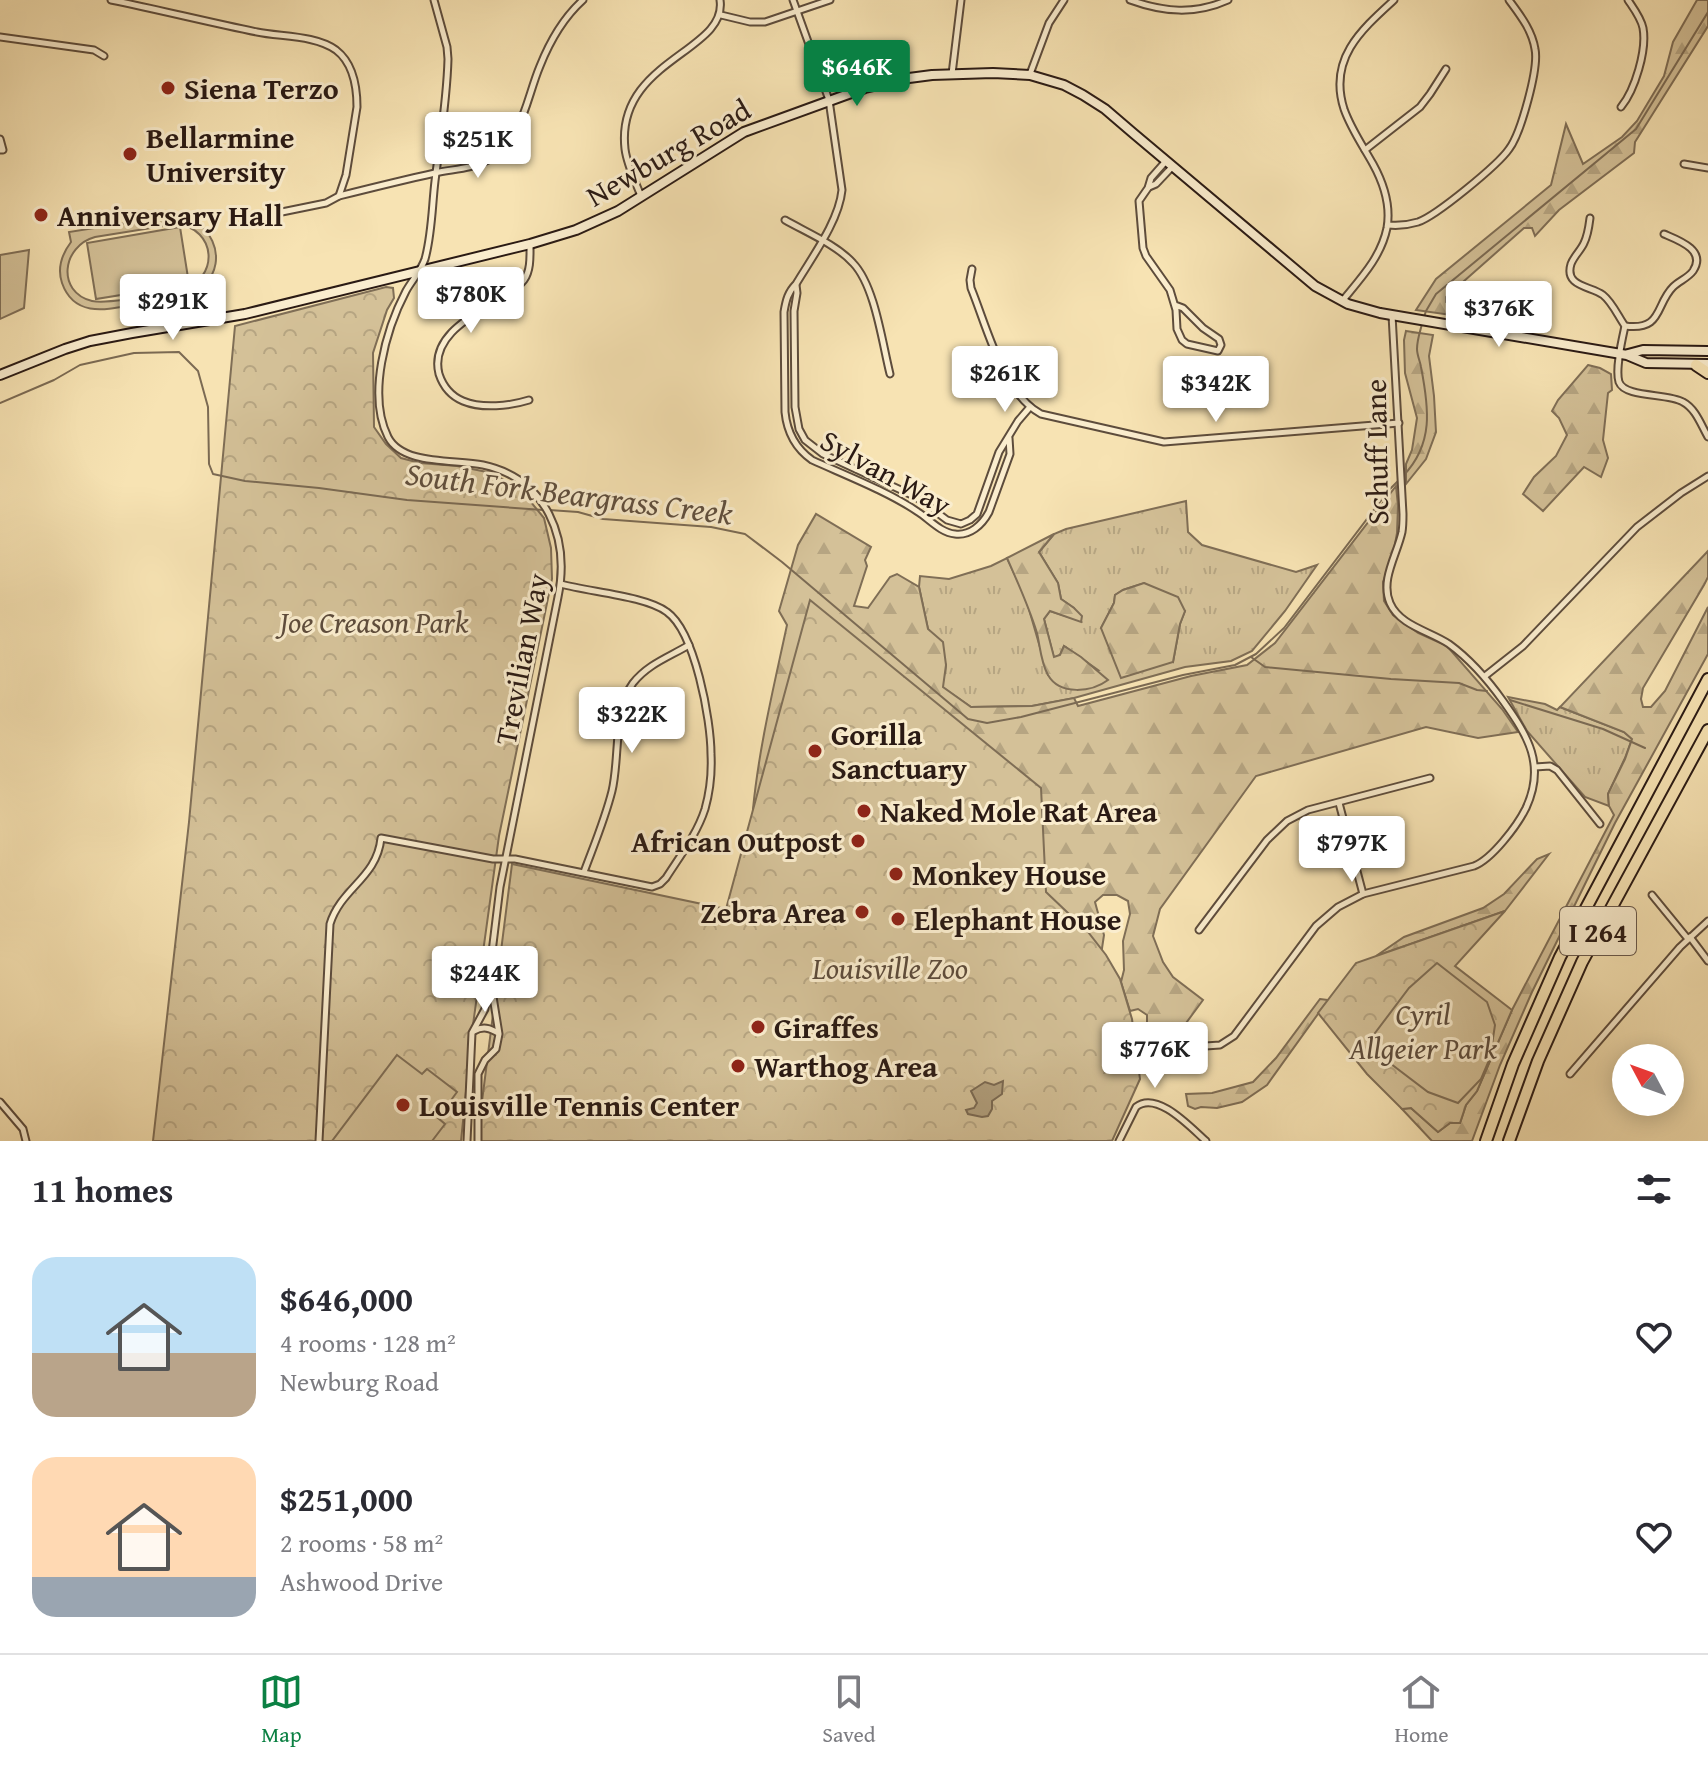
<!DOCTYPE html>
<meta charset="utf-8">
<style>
:root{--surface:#fff;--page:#f7f7f7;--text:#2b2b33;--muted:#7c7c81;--line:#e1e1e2;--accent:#0b8043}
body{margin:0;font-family:"Gentium Book Plus",serif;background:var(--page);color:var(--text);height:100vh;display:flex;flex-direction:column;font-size:30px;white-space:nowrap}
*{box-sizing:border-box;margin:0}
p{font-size:26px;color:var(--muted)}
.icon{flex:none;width:44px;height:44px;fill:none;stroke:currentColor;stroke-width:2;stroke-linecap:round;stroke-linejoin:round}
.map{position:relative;height:1141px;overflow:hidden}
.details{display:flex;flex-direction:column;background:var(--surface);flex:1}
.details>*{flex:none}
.needle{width:52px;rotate:311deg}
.tools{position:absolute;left:1612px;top:1044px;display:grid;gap:16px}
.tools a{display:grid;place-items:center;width:72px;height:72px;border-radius:50%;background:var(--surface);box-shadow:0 4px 20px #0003;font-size:40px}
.price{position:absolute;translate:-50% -68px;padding:0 18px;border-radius:8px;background:#fff;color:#222;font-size:26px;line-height:52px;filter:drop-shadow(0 2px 4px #0008)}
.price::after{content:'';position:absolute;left:50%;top:48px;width:24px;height:18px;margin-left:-12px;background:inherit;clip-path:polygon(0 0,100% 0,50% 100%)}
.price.on{background:var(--accent);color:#fff}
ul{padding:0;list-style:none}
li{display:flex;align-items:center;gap:24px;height:200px;padding:0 32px}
li span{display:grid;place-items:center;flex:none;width:224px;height:160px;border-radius:24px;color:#555}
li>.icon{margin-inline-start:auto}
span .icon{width:96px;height:96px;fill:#fffc;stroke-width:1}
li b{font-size:34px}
h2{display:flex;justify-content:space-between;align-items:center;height:96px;padding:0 32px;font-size:34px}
.tabs{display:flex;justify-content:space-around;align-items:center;height:112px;border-top:2px solid var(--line);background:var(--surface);font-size:22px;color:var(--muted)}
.tabs a{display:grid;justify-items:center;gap:4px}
.tabs .on{color:var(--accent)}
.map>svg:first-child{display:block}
.grass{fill:url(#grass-tufts);stroke:#7f6e56;stroke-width:2;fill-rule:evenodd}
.forest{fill:url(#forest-firs);stroke:#7f6e56;stroke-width:2}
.park{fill:url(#park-crowns);stroke:#7f6e56;stroke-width:2}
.pitch{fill:#d4c198;stroke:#7f6e56;stroke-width:2;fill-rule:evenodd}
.water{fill:#b19f7d;stroke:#7b6a53;stroke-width:2}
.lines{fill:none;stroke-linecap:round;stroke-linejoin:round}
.stream{stroke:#7b6a53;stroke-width:2}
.street-casing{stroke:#5d4c3c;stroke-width:9}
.secondary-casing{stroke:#2a1a14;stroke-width:12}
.highway-casing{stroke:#2a1a14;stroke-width:14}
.street{stroke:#faedce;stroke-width:5}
.secondary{stroke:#faedce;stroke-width:8}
.highway{stroke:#f7e3b3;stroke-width:10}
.poi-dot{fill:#8f2418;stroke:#faedce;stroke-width:3}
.labels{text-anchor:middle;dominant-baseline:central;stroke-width:6;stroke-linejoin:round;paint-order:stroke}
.shield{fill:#faedce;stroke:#68594c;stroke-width:2}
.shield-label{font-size:28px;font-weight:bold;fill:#2a1a14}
.poi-label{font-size:30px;font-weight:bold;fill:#2a1a14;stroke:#faedce;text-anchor:start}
.street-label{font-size:30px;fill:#2a1a14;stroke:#faedce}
.park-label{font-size:30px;font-style:italic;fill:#5d4c3c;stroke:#faedce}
.water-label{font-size:32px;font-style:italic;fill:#604f3e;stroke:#faedce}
</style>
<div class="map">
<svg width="1708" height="1141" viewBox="0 0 1708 1141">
<defs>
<pattern id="grass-tufts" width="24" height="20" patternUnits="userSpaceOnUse" patternTransform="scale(2)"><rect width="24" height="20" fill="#d4c198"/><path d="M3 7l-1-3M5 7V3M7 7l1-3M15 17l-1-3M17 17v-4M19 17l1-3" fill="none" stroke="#b6a582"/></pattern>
<pattern id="forest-firs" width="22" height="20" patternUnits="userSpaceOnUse" patternTransform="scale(2)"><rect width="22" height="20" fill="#d4c198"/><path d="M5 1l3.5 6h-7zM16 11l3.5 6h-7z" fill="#b6a582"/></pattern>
<pattern id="park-crowns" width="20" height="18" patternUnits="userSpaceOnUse" patternTransform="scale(2)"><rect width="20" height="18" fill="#d4c198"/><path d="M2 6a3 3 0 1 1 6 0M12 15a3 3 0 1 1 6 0" fill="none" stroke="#b6a582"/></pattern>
</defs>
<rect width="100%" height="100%" fill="#f7e3b3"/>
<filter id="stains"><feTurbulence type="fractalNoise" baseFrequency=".0025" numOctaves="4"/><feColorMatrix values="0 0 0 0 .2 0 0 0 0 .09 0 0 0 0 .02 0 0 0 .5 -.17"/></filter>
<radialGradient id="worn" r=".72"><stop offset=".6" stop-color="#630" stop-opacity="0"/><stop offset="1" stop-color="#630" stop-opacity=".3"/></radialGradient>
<g class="grass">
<path d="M 1186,501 L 1188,532 L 1202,545 L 1296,572 L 1317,565 L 1285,611 L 1252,651 L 1231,661 L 1185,667 L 1074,698 L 1032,706 L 971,707 L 942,687 L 946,665 L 928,629 L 919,587 L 920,576 L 949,579 L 991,566 L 1007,558 L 1026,599 L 1048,675 L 1098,670 L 1064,646 L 1060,655 L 1054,658 L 1044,619 L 1050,611 L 1081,621 L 1074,608 L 1061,599 L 1058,583 L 1039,552 L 1054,534 L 1066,529 ZM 1144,583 L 1185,611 L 1180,624 L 1173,662 L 1101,628 L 1114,603 L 1115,595 L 1123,590 Z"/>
<polygon points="1508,697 1545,704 1557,710 1560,707 1624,732 1632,739 1625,758 1608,794 1609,806 1585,797 1527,731"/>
</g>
<g class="forest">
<polygon points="1697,0 1708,0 1708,26 1635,142 1634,153 1559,210 1535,236 1532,228 1524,228 1446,297 1446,302 1501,318 1500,322 1416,310 1436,279 1551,185 1566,124 1583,164 1622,137 1637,121 1664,76 1673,42"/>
<polygon points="1406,331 1433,335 1429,356 1434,396 1436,432 1426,459 1406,484 1406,464 1412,450 1417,418 1405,373 1404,340"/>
<polygon points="1588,365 1600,368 1611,374 1612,390 1608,393 1603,440 1608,458 1601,477 1584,467 1543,511 1523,494 1534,477 1556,456 1567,435 1559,418 1552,411 1558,400"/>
<path d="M 1396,486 L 1398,506 L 1397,533 L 1393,555 L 1383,582 L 1384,601 L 1393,615 L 1418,633 L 1447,646 L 1502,709 L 1518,732 L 1478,738 L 1426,727 L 1256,776 L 1160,909 L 1153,936 L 1163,962 L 1173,977 L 1203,1000 L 1150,1072 L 1145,1048 L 1147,1029 L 1147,1015 L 1138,1009 L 1130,1011 L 1121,982 L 1124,970 L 1123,941 L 1130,914 L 1128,901 L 1117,895 L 1103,895 L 1095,902 L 1104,935 L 1101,955 L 753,809 C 759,747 774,686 787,625 L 779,611 L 798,545 L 816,514 L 871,547 L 865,560 L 867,566 L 854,606 L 868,608 L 890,577 L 897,574 L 919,587 L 928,629 L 943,642 L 946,665 L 943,687 L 971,707 L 1032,706 L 1074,698 L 1078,706 L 1191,676 L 1247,665 L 1275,643 Z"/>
<path d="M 1054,534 L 1039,552 L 1058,583 L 1061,599 L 1074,608 L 1082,616 L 1081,622 L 1050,611 L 1044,619 L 1054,657 L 1060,655 L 1064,646 L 1081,657 L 1108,680 C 1092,692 1060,696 1048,675 C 1041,663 1040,646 1037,633 C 1029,607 1018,583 1007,558 Z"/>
<polygon points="1708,551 1708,577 1704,585 1643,688 1641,699 1643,707 1651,707 1665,691 1708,607 1708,654 1615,823 1532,992 1500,1065 1472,1141 1432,1141 1402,1109 1411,1108 1438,1132 1450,1123 1460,1123 1466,1105 1477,1091 1512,1010 1614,815 1609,806 1608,794 1625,759 1632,739 1624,732 1560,707"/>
<polygon points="1144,583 1178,597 1185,611 1180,624 1173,662 1121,678 1101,628 1114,603 1115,595 1123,590"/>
<polygon points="1549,854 1505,911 1376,956 1404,937 1483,908 1504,894 1537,859"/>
<polygon points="1320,999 1328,1000 1267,1085 1242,1102 1217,1108 1201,1107 1195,1109 1188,1106 1186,1094 1212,1093 1253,1082 1276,1058"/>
</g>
<g class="park">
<polygon points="386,287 393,288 394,298 387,310 373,353 374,427 386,444 401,458 420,463 457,466 492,473 521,490 544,518 551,548 552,579 499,836 472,1032 461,1141 153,1141 189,822 235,326"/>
<polygon points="810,600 1041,788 1046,892 1088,932 1106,955 1120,979 1132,1019 1140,1079 1112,1141 477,1141 512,864 726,909"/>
<polygon points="1505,911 1455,966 1512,1010 1477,1091 1466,1105 1460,1123 1450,1123 1438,1132 1411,1108 1402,1109 1367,1074 1318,1013 1356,963"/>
</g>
<g class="pitch">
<path d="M 195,212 L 195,221 C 228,244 221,287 182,297 C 166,300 149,303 132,305 C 105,310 74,317 62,283 C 57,268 62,254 71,242 L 69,232 ZM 176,224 C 217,228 220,279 181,290 C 162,293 109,305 92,301 C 56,292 62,246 95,237 Z"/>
<polygon points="180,227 189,284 96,299 87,243"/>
<polygon points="29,250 24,308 0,319 0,255"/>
<polygon points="1437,963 1487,1002 1495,1025 1490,1058 1481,1079 1458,1103 1428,1092 1374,1051 1372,1037 1409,988"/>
<polygon points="397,1055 422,1074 427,1069 457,1092 438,1118 445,1124 432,1141 332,1141"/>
</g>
<polygon class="water" points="1003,1081 1002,1094 992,1101 992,1109 988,1116 982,1117 968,1114 966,1110 974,1108 977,1103 971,1091 985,1082 994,1085"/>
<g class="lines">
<g class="stream">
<polyline points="1424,317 1426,311 1436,294 1636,129 1708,12"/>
<polyline points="0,403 54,380 80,365 134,353 179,352 198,371 208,407 209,464 213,474 245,481 319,488 407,500 543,510"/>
<path d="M 1403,476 C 1434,444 1429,408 1421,367 C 1420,361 1417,355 1417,349 C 1417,340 1420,332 1422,324"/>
<polyline points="549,510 578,512 603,519 711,527 745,534 782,562 968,719 987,723 1021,717 1183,675 1235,665 1256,654 1284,628 1389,490 1398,481"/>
<polyline points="1251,657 1265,667 1391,679 1459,683 1477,690 1487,691"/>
<polyline points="1510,700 1603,729 1645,748"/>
</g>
<defs>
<g id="street">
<path d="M 111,0 C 160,10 208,22 257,32 C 281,37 315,35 336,50 C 353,63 357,87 357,107 L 346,175 L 339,196"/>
<path d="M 434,0 L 447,47 L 448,59 C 447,100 440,140 435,181 C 432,206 432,234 425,259 C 421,271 412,280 406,291 C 386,329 367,395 388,437 C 403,466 456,459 483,465 C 547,479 570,538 558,597 L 500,887 L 485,1009 L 472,1033 L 467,1141"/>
<path d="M 793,0 L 829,100 L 842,190 C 839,221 812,257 796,284 C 788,292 786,300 784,312 L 785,412 C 787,432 795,448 812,460 C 845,475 889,492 918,512 C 929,519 941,533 955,534 C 970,536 982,525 989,512 L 1010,454 L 1009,438"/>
<path d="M 1130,0 C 1163,12 1195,15 1228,0"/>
<polyline points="721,15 750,22 765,22 830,0"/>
<polyline points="0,37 94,50 104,56"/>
<polyline points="952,74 961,0"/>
<polyline points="1030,74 1049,23 1064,0"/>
<path d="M 1621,107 C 1635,90 1647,50 1643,28 C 1641,18 1634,9 1628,0"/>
<polyline points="0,139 3,150 0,150"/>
<polyline points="1365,150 1420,107 1430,94 1446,69"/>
<polyline points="1166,161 1151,178 1148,188 1139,201 1143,248 1146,256 1170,290 1176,310 1177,329 1182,340 1187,344 1218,351 1221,345 1219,339 1203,328 1183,308 1175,305"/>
<polyline points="1684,164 1708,168"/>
<polyline points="1149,187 1156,184 1173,166"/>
<path d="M 641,196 C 635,181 627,165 625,149 C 615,60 728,52 720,0"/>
<path d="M 272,214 L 326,203 L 339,196 C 371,188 403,180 435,173 C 453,169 472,169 488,160 C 523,141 526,99 540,66 C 550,41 563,18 583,0"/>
<path d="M 1590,218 C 1589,226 1588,235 1584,243 C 1581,250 1574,256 1571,264 C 1564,287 1591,286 1603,295 C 1612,302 1618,316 1625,326 C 1622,340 1615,369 1619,382 C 1625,398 1668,393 1683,402 C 1696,409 1701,425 1708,437"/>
<path d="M 785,220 C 806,232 837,245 853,263 C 875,286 882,342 890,374"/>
<path d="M 1388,225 C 1398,226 1408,225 1418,222 C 1436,216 1498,165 1509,149 C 1521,133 1539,68 1535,49 C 1532,30 1520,15 1509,0"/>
<path d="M 972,269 L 970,280 L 971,288 C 987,327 1003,394 1041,414 L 1164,442 L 1399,423"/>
<polyline points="796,285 797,293 794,311 795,407 799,429 805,440 823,454 916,497 947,520 961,524 970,520 977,514 999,452 1018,421 1030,407"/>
<path d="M 1343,300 C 1361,278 1381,257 1387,228 C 1391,205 1384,184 1373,164 C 1363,146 1351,129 1344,109 C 1328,59 1361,30 1394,0"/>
<path d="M 1625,326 C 1663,331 1655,305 1673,287 C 1679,281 1688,278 1693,271 C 1707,250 1678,240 1664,234"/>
<path d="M 529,400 C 510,406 482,409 463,401 C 451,396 443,386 439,374 C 429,334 478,313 505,295 C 512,291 519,287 524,280 C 531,270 530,256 530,244"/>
<polyline points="1485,676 1523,646 1637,527 1681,493 1708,476"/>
<polyline points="1535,767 1550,766 1557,770 1600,824"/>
<polyline points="1339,803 1363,894"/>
<path d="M 584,872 C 594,845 605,819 612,791 C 620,758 613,710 633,683 C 648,664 669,657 689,645"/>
<polyline points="1652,895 1688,939"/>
<polyline points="1199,930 1267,840 1287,821 1308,810 1430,778"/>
<polyline points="1690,937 1708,961"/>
<path d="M 474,1031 C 483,1026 490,1028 498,1033"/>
<path d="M 1191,1047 L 1220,1045 L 1234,1036 L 1316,926 L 1338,907 L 1363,894 L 1474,866 C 1492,859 1517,826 1526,808 C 1546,765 1528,736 1503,701 C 1488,680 1471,660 1449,644 C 1430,631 1400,626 1390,603 C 1380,580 1397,555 1402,532 C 1403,526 1403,520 1403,514 L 1392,315"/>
<polyline points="1570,1074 1680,947 1708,921"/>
<polyline points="0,1102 23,1129 26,1141"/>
<path d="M 319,1141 L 330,924 C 341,888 377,878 381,838 L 493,859 L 515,859 L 652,887 L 660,884 L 666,878 C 680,856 697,834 705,809 C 710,791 712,773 711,754 C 711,720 695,632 667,612 C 646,596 589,592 561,584"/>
<polyline points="478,1141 478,1074 485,1060 496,1049 499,1034 490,978"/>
<path d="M 1119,1141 L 1136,1107 C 1157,1090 1191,1128 1206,1141"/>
</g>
<g id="secondary">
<polyline points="1628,354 1643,350 1708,351"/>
<polyline points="0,375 65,349 90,341 132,333 245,314 530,244 576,230 618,211 744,132 865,88 909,78 932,75 993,73 1030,75 1064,85 1083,95 1105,109 1133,133 1315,286 1348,304 1380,313 1627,355 1646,363 1708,364"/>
</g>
<g id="highway">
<polyline points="1696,365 1708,373"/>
<polyline points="1486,1141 1513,1064 1560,957 1708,679"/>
<polyline points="1509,1141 1538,1061 1582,962 1708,730"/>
</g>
</defs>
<use href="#street" class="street-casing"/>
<use href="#secondary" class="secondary-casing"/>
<use href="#highway" class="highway-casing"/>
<use href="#street" class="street"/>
<use href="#secondary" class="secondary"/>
<use href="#highway" class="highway"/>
</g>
<g class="poi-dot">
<circle cx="168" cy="88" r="8"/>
<circle cx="130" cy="154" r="8"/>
<circle cx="41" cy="215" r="8"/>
<circle cx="815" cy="751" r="8"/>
<circle cx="864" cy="811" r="8"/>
<circle cx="858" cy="841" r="8"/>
<circle cx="896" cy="874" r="8"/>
<circle cx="862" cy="912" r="8"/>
<circle cx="898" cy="919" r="8"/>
<circle cx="758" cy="1027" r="8"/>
<circle cx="738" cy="1066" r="8"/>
<circle cx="403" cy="1105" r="8"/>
</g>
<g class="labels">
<rect class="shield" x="1560" y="907" width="76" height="48" rx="6"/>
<g class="shield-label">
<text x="1598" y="931">I 264</text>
</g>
<g class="poi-label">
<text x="184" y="88">Siena Terzo</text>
<text x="146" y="137">Bellarmine<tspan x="146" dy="34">University</tspan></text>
<text x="57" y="215">Anniversary Hall</text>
<text x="831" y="734">Gorilla<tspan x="831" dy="34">Sanctuary</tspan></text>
<text x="880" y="811">Naked Mole Rat Area</text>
<text x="842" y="841" text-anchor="end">African Outpost</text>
<text x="912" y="874">Monkey House</text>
<text x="846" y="912" text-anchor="end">Zebra Area</text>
<text x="914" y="919">Elephant House</text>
<text x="774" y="1027">Giraffes</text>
<text x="754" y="1066">Warthog Area</text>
<text x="419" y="1105">Louisville Tennis Center</text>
</g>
<g class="street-label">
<text transform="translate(668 152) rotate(-30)">Newburg Road</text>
<text transform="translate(1376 452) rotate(-91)">Schuff Lane</text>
<text transform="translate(886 472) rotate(29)">Sylvan Way</text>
<text transform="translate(521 659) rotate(-79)">Trevilian Way</text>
</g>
<g class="park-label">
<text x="374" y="622">Joe Creason Park</text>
<text x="890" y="968">Louisville Zoo</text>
<text x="1423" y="1014">Cyril<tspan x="1423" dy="34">Allgeier Park</tspan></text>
</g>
<g class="water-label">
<text transform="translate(569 493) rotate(7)">South Fork Beargrass Creek</text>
</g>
</g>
<rect width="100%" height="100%" filter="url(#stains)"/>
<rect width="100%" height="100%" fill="url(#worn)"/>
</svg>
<div class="tools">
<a><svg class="needle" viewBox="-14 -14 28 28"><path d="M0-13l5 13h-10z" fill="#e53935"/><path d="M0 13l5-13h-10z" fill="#7c7c81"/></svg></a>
</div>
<b class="price on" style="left:857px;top:108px">$646K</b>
<b class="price" style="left:478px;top:180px">$251K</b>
<b class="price" style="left:471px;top:335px">$780K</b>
<b class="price" style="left:173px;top:342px">$291K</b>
<b class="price" style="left:1499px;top:349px">$376K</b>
<b class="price" style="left:1005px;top:414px">$261K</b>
<b class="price" style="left:1216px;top:424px">$342K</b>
<b class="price" style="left:632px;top:755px">$322K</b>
<b class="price" style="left:1352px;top:884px">$797K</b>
<b class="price" style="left:485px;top:1014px">$244K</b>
<b class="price" style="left:1155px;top:1090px">$776K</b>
</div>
<section class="details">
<h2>11 homes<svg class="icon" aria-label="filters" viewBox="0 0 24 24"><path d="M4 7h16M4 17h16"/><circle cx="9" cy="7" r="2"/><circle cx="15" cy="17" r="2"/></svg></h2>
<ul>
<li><span style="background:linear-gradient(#bfe0f5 60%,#b9a48a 0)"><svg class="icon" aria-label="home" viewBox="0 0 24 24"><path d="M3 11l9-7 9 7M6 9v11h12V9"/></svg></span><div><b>$646,000</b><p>4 rooms · 128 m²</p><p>Newburg Road</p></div><svg class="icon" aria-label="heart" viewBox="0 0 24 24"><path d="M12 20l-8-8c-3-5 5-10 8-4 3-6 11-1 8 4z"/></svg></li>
<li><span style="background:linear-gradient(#ffd9b3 75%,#9aa5b1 0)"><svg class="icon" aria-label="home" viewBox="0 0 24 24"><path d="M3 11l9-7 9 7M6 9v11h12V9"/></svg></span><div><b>$251,000</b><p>2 rooms · 58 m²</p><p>Ashwood Drive</p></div><svg class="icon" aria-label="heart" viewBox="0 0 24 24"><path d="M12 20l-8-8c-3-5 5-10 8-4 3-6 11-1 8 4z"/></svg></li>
</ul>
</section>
<nav class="tabs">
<a class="on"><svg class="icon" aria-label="map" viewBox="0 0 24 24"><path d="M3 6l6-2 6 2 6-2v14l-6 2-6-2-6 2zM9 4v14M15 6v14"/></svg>Map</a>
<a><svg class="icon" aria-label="saved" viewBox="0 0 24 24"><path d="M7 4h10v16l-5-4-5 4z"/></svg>Saved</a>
<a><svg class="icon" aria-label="home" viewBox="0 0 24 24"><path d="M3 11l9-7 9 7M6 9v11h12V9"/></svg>Home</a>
</nav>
